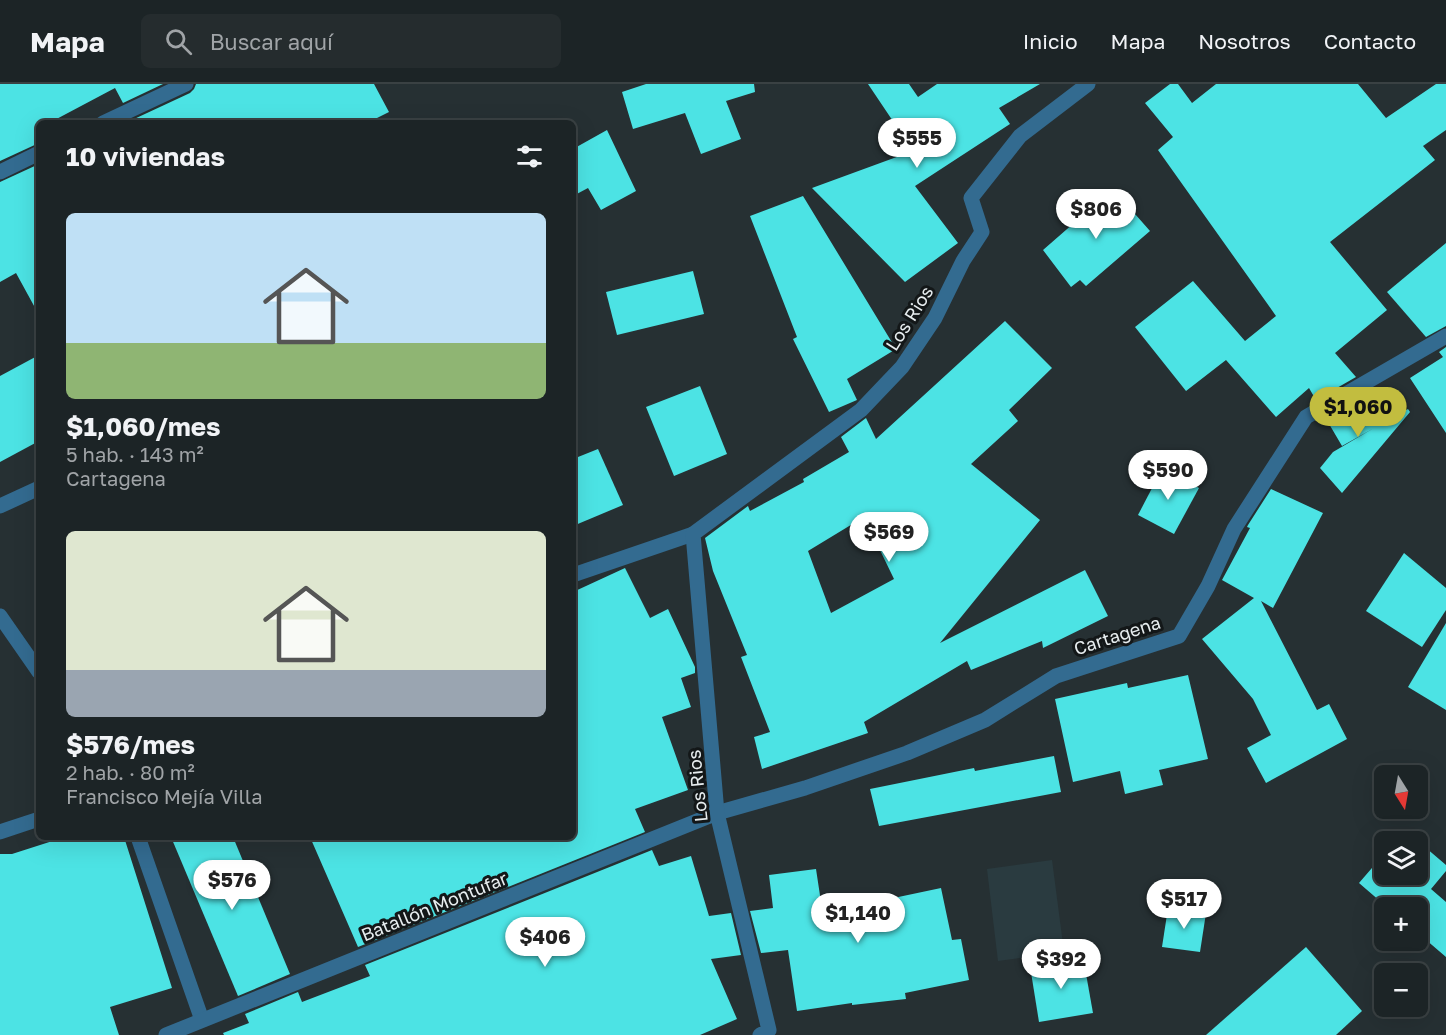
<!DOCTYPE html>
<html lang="es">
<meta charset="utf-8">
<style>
:root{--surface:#1c2426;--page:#252c2e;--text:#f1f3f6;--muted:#a0a4a7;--line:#3a4143;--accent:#c2bd3f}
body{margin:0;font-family:"Golos Text",sans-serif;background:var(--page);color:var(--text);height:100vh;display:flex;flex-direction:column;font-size:22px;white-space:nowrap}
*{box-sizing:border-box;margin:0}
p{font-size:20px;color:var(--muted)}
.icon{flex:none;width:33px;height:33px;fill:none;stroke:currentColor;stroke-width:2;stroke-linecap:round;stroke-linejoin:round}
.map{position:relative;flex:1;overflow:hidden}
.sheet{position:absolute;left:36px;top:36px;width:540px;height:720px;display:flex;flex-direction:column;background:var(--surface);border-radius:9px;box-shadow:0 6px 24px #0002,0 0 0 2px var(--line)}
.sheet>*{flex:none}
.needle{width:39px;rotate:169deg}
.controls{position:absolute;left:1374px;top:681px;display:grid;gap:12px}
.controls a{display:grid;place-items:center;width:54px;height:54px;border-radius:9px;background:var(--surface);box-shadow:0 6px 24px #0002,0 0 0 2px var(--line);font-size:30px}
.price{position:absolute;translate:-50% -51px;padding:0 14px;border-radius:21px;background:#fff;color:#222;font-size:20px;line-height:39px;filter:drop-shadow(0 2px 3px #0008)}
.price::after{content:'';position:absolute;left:50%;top:36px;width:18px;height:14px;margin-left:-9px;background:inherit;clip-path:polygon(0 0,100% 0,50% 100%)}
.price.active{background:var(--accent);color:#111}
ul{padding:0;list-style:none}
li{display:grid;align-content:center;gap:12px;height:318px;padding:0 30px}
li span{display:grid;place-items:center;height:186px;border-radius:9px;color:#555}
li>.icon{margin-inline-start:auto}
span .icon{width:108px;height:108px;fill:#fffc;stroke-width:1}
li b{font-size:26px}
h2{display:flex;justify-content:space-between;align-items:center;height:72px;padding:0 30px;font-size:26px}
header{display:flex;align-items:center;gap:36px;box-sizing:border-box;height:84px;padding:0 30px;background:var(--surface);border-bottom:2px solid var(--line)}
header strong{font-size:28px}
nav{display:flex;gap:33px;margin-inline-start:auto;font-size:21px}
.search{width:420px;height:54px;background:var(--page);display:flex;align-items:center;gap:15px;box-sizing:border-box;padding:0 21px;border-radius:9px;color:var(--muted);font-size:22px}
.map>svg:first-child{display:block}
.built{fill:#2a3b40}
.building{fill:#4ce3e4;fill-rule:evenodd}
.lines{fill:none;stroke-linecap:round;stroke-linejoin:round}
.street{stroke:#336b90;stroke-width:15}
.labels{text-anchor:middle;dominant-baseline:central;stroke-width:6;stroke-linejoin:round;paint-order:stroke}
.street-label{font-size:18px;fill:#e7edef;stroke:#131718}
</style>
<header>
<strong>Mapa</strong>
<div class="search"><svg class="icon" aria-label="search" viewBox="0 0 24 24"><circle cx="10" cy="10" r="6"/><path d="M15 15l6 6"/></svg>Buscar aquí</div>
<nav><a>Inicio</a><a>Mapa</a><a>Nosotros</a><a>Contacto</a></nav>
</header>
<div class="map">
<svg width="1446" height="951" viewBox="0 0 1446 951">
<rect width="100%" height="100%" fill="#263033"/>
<polygon class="built" points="1052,776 1064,868 998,877 987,785"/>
<g class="building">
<polygon points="0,0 163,0 123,19 115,4 49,39 39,39 39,59 0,77"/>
<polygon points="196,0 374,0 389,28 367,39 134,39 132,36 190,9 194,5"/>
<polygon points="646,0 754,0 755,8 726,17 741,55 701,70 685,29 633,45 622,8"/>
<polygon points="868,0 909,0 918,13 937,0 1040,0 999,24 1010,40 915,102 958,159 905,198 812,104 913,67"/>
<polygon points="1170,0 1178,0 1192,19 1216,0 1358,0 1386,34 1436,0 1446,0 1446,46 1423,62 1435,76 1330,158 1387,226 1335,269 1356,293 1316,316 1309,304 1276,333 1226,276 1186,307 1135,243 1193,197 1245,257 1276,232 1158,66 1173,53 1145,19"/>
<polygon points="607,46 636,107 601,126 588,104 573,112 573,65"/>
<polygon points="39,80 39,231 16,189 0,198 0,98"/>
<polygon points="1113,105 1150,147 1086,202 1080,196 1071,203 1043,166"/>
<polygon points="803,112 896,265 847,295 857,316 829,328 793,255 797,253 750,132"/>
<polygon points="1446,159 1446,242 1426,253 1387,208"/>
<polygon points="693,187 704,230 617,251 606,208"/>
<path d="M 1005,237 L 1052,284 L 1009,326 L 1018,337 L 971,380 L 1040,436 L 940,559 L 1085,486 L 1108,532 L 1043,564 L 1042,557 L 971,586 L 967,577 L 864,638 L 868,649 L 762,685 L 754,653 L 770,648 L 741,573 L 747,571 L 713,487 L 705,454 L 748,422 L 750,427 L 804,398 L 803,395 L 849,368 L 841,353 L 866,334 L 876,355 ZM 864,433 L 894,495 L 831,529 L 808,467 Z"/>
<polygon points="1446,263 1446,349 1410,294 1443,273 1439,268"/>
<polygon points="39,271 39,357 0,378 0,292"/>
<polygon points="700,302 727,370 674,392 646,323"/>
<polygon points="1368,308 1391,334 1408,325 1410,328 1342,409 1320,384 1333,368 1374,344 1342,362 1325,333"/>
<polygon points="598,365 623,421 573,442 573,375"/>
<polygon points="1162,385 1199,404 1174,450 1138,431"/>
<polygon points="1271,405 1323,429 1273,524 1261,517 1317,626 1329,620 1347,655 1266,699 1247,664 1271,651 1253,615 1202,555 1254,514 1222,496 1250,444 1247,443 1248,441"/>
<polygon points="1404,469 1446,504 1446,526 1422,563 1366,527"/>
<polygon points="625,484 650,534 668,525 695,583 695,589 681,594 691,623 662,633 688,706 635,725 645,748 358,863 310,753 573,753 573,508"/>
<polygon points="1446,539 1446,626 1408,603"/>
<polygon points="1188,591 1208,675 1159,686 1163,701 1125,710 1120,687 1073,698 1055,615 1127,599 1128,604"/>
<polygon points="1054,672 1061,708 879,742 870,705 974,684 975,687"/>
<polygon points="1405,746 1446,781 1446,787 1431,805 1446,818 1446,873 1418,849 1418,824 1388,824 1359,799 1384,770 1384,790 1418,790 1418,758 1395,758"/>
<polygon points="65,753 124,753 172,904 110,923 119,951 0,951 0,770 12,770"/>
<polygon points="171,753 233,753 290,890 238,912"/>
<polygon points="652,766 659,782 691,772 709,832 731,829 741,871 711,875 737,935 700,951 224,951 223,949 249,939 245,930 298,908 302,918 370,892 365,881"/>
<polygon points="816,785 821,818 850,814 851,823 941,804 952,856 961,855 969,896 905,909 906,915 852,921 852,919 797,927 788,866 761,869 750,827 773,824 769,791"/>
<polygon points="1168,824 1206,829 1200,868 1162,863"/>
<polygon points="1306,863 1362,927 1336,951 1206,951"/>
<polygon points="1083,873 1093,929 1039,938 1030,882"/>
</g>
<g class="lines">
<g class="street">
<polyline points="103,39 186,0"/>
<polyline points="0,88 39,69"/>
<polyline points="0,422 39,404"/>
<polyline points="573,491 693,450"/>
<polyline points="0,532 39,588"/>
<polyline points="0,748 39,735"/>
<polyline points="138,753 202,936"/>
<polyline points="166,951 717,729 805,704 907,669 985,636 1056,592 1179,552 1208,502 1234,445 1306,333 1446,252"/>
<polyline points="760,951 769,946 717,729 693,450 861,326 902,283 935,234 963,177 982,148 971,114 1020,52 1088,0"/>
</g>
</g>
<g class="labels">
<g class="street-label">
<text transform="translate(909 234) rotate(-58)">Los Rios</text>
<text transform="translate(1117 551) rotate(-18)">Cartagena</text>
<text transform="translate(697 702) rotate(-96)">Los Rios</text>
<text transform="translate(434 822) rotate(-22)">Batallón Montufar</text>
</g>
</g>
</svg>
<div class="controls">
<a><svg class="needle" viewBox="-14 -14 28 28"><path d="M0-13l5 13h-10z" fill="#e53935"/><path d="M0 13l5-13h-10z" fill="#a0a4a7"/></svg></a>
<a><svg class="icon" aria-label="layers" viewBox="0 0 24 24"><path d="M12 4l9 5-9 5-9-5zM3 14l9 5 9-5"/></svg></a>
<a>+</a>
<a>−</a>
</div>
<b class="price" style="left:917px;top:85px">$555</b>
<b class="price" style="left:1096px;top:156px">$806</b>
<b class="price active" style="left:1358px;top:354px">$1,060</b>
<b class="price" style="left:1168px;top:417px">$590</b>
<b class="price" style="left:889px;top:479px">$569</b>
<b class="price" style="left:232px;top:827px">$576</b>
<b class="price" style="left:1184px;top:846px">$517</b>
<b class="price" style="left:858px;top:860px">$1,140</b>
<b class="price" style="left:545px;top:884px">$406</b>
<b class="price" style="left:1061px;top:906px">$392</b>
<section class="sheet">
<h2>10 viviendas<svg class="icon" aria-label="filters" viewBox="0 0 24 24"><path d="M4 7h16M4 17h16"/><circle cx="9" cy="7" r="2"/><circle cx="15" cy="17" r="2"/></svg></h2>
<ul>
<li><span style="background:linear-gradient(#bfe0f5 70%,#8fb573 0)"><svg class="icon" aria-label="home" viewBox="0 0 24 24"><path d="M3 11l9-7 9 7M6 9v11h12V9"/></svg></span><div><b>$1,060/mes</b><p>5 hab. · 143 m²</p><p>Cartagena</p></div></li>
<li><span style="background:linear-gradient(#dfe7d0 75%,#9aa5b1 0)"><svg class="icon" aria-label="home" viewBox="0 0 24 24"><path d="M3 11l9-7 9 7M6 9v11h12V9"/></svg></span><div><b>$576/mes</b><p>2 hab. · 80 m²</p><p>Francisco Mejía Villa</p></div></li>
</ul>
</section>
</div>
